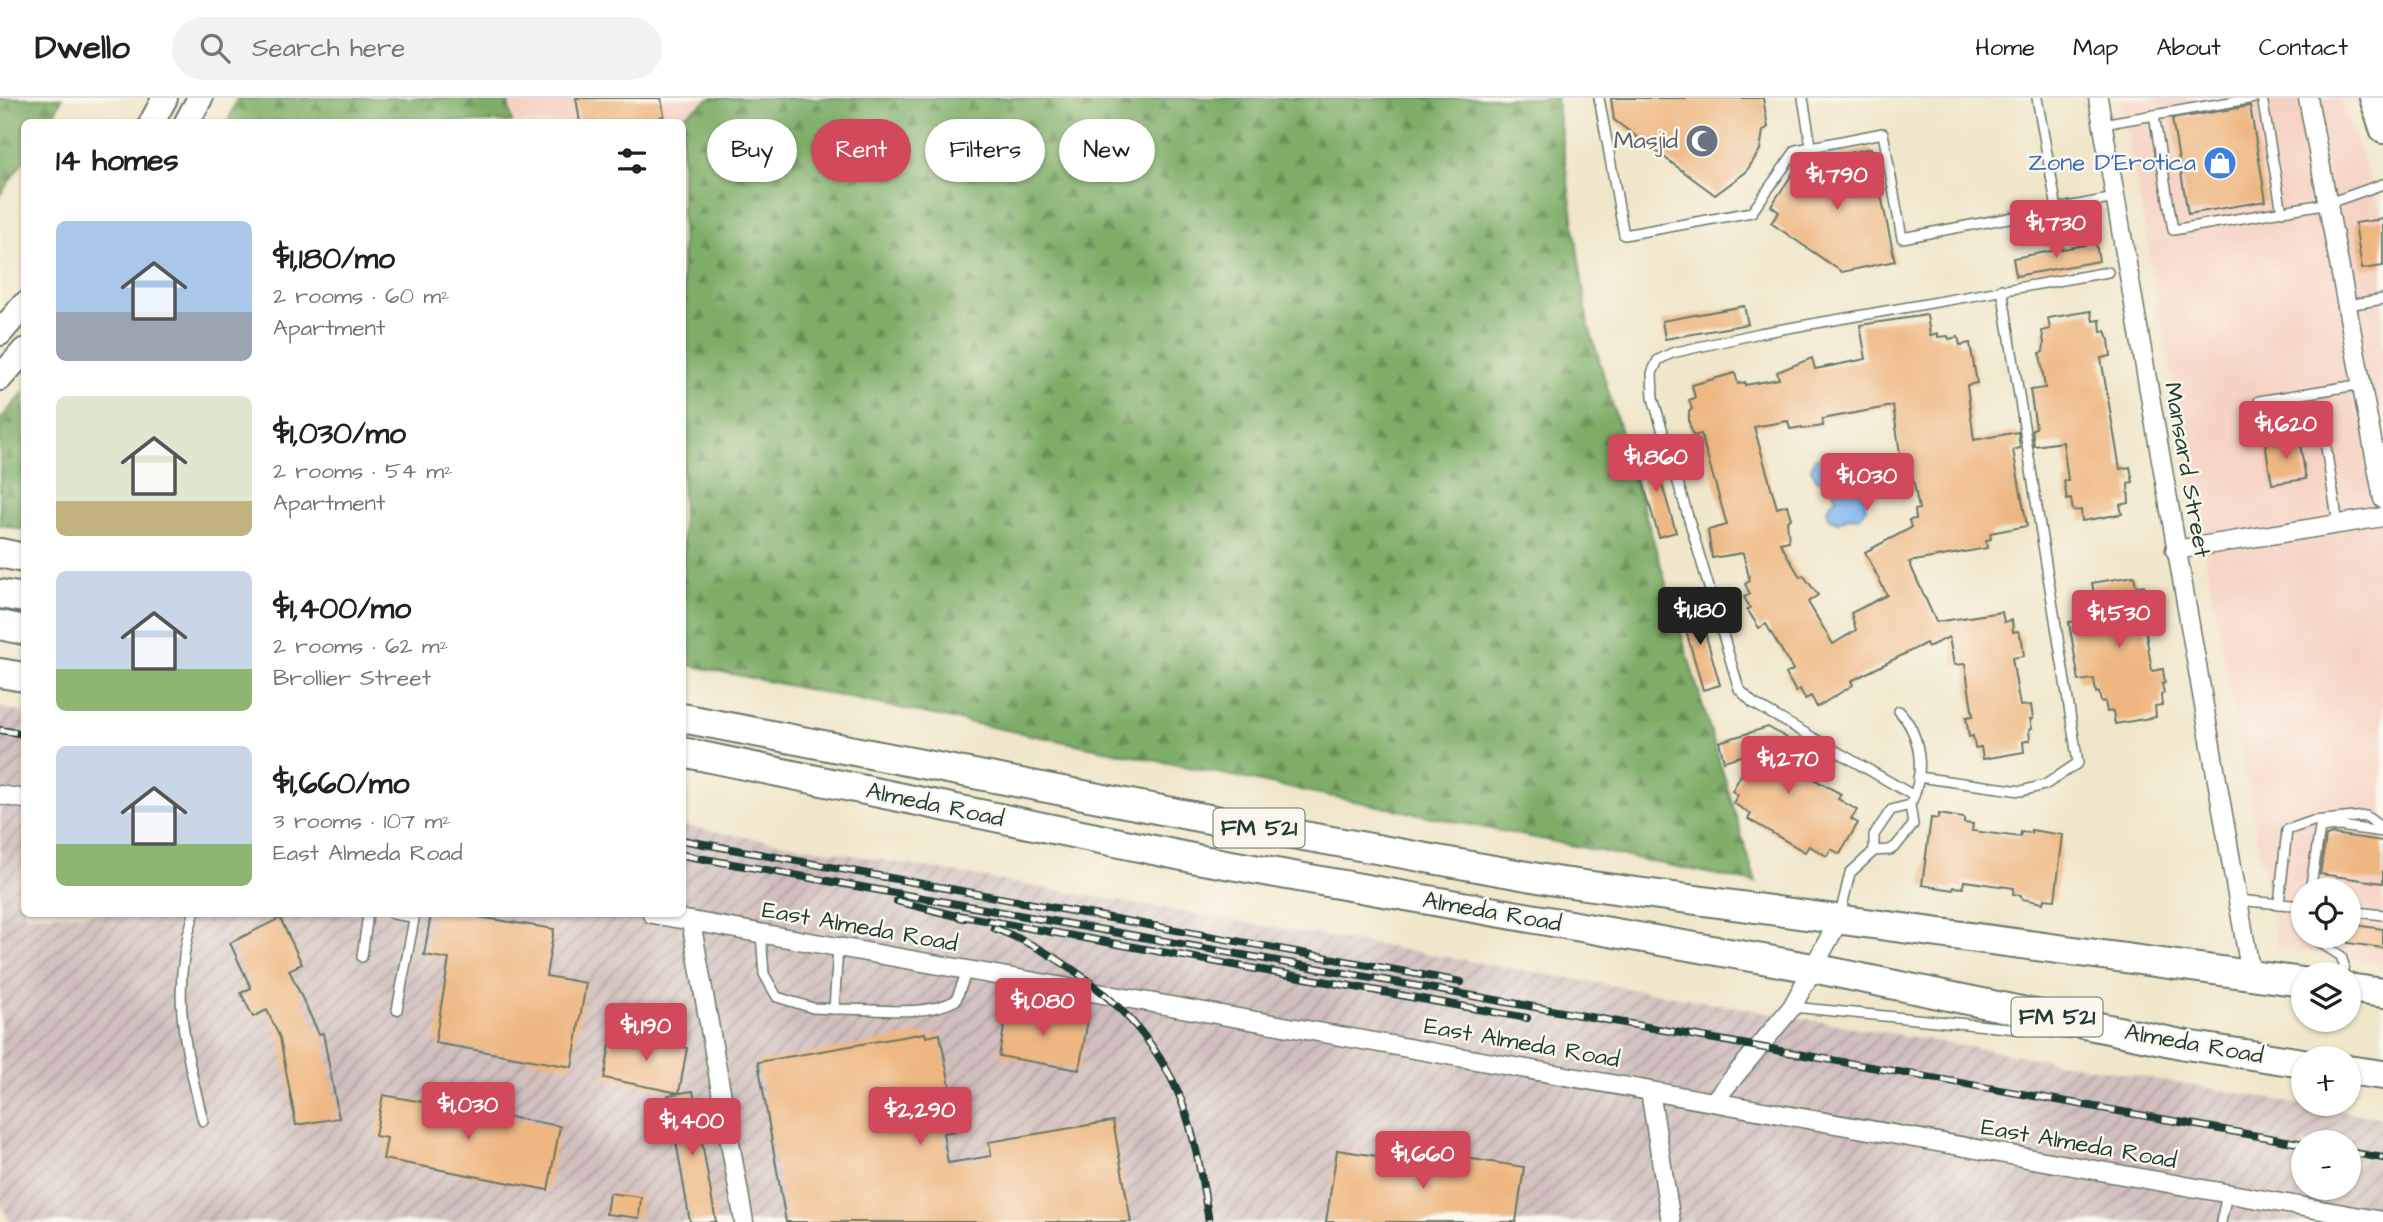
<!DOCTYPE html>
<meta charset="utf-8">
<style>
:root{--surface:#fff;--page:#f2f2f2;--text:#202124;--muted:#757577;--line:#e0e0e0;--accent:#d1495b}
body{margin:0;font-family:"Architects Daughter",sans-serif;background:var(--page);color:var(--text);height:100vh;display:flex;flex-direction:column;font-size:26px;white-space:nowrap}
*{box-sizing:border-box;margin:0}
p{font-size:23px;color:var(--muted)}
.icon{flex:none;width:38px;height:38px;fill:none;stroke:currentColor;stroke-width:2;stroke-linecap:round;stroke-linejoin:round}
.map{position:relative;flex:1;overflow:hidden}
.panel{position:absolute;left:21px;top:21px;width:665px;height:798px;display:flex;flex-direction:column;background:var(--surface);border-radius:10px;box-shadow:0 2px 5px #0004}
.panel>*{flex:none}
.top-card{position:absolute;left:707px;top:21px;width:665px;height:63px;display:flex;gap:14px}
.tools{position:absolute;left:2291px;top:780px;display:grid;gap:14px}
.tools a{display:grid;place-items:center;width:70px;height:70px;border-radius:50%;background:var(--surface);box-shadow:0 2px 5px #0004;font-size:35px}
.price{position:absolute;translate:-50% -60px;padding:0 16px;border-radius:7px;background:var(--accent);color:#fff;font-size:23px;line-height:46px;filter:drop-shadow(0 2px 4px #0008)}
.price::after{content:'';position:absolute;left:50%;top:42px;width:21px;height:16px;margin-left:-10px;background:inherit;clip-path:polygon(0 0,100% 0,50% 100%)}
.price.on{background:#222;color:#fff}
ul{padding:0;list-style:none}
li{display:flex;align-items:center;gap:21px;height:175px;padding:0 35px}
li span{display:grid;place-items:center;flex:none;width:196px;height:140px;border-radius:10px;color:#555}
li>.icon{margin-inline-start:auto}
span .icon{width:84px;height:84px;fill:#fffc;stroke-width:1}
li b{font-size:30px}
h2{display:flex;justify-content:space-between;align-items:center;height:84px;padding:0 35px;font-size:30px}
.pill{padding:0 24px;border-radius:32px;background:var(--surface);box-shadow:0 2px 5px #0004;font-size:24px;line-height:63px}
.pill.on{background:var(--accent);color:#fff}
header{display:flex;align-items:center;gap:42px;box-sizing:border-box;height:98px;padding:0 35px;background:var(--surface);border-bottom:2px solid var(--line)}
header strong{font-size:33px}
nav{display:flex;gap:38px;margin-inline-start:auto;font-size:24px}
.search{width:490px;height:63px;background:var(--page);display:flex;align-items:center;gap:18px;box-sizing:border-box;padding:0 24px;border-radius:38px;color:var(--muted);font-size:26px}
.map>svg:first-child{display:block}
.built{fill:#f6d2c4;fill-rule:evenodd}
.industrial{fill:url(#industrial-furrows);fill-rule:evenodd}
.forest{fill:url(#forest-firs);stroke:#4e754e;stroke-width:2}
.water{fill:#83b9f2;stroke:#517b93;stroke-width:2}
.building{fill:#eeb782;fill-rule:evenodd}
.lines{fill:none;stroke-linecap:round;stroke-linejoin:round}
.service-casing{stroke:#687868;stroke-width:12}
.minor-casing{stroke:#687868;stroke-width:21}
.secondary-casing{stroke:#687868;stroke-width:28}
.primary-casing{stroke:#687868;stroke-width:32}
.service{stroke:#fff;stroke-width:9}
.minor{stroke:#fff;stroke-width:18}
.secondary{stroke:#fff;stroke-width:24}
.primary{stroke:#fff;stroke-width:28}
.rail-casing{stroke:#1f3d34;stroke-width:8}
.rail{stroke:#fbf7ec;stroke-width:5;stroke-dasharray:16;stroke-linecap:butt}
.labels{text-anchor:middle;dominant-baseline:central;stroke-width:5;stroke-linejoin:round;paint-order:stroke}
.shield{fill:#fbf7ec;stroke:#61756b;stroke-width:2}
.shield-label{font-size:23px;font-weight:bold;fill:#1f3d34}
.worship-label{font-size:24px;fill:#5b616d;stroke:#fbf7ec;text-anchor:end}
.shop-label{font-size:24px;fill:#366cbe;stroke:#fbf7ec;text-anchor:end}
.street-label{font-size:24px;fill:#1f3d34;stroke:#fbf7ec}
</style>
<header>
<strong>Dwello</strong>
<div class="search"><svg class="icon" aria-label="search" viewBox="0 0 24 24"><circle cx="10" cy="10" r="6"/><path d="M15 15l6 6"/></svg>Search here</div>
<nav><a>Home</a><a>Map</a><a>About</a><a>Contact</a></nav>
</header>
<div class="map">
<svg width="2383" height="1124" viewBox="0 0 2383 1124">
<defs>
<pattern id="industrial-furrows" width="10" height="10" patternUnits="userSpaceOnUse" patternTransform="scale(1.75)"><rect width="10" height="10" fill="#d1bfbe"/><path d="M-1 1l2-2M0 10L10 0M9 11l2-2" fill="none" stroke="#a99c9b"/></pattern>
<pattern id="forest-firs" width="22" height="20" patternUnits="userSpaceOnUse" patternTransform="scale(1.75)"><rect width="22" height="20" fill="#7ead67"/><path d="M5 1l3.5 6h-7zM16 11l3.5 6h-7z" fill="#678e56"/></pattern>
</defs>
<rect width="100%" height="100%" fill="#fbf7ec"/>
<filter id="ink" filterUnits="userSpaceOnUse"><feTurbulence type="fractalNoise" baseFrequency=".0143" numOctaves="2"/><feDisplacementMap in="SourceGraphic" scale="14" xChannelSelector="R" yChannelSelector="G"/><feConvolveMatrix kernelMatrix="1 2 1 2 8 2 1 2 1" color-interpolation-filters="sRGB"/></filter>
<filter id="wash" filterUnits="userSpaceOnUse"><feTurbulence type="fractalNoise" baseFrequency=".00686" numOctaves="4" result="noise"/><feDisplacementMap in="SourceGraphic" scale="28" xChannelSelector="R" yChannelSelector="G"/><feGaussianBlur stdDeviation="1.57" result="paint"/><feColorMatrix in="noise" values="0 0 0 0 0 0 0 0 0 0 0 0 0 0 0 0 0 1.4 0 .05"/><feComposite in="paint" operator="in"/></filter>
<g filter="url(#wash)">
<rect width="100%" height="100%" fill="#f0e6ca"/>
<g class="built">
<polygon points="507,0 711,0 712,2 674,24 512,24"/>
<path d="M 2121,0 L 2340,0 L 2383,118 L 2383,865 L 2277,849 ZM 2303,793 L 2348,793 L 2348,838 L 2303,838 Z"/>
</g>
<path class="industrial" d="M 0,610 L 24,615 L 24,816 L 682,816 L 683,728 L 2383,1020 L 2383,1124 L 10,1124 L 0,1104 ZM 2303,1045 L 2348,1045 L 2348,1090 L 2303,1090 Z"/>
<g class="forest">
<polygon points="0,0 62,0 50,24 24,24 24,62 0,97"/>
<polygon points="237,0 507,0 512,24 228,24"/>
<polygon points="711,0 1556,0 1588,225 1756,785 683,566 682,24 674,24"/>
<polygon points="24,294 24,432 0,427 0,322"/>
</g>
<path class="water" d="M 1823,357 C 1847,362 1831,376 1861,359 L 1870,366 L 1863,387 L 1866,410 L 1859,420 L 1848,419 L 1838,424 L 1829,420 C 1824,407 1831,408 1836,399 L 1830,387 L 1817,381 L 1811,371 L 1814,362 Z"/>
<g id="blocks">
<g class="building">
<polygon points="576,0 661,0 664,17 652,24 580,24"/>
<polygon points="1611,0 1763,0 1768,29 1763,33 1760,52 1746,74 1715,97 1614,22"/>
<polygon points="2250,8 2266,103 2188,116 2172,21"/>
<polygon points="1871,50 1895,163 1842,174 1771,125 1779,114 1771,108 1805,57 1830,72 1840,57"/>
<polygon points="2383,121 2383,168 2362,171 2355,125"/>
<polygon points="2096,145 2099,163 2016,178 2013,160"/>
<polygon points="1744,208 1748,226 1665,241 1662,223"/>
<polygon points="2091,213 2093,223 2100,222 2101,234 2105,233 2109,242 2111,258 2101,260 2120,371 2130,369 2133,384 2128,385 2129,405 2120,407 2122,416 2082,423 2081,412 2073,413 2071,401 2067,402 2064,383 2068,383 2063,344 2034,348 2032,331 2036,330 2030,292 2045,290 2040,255 2043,254 2044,245 2042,233 2050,231 2048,220"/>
<path d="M 1927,217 L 1930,237 L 1938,235 L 1938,239 L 1948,238 L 1949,241 L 1958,239 L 1960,247 L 1970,245 L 1977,285 L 1967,287 L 1974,342 L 2018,334 L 2020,350 L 2013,352 L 2027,428 L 1990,435 L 1991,441 L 1986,442 L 1987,450 L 1909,464 L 1936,524 L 2002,514 L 2004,524 L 2012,522 L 2013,534 L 2018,533 L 2022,542 L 2024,558 L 2012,560 L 2020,608 L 2031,607 L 2033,621 L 2030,621 L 2032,630 L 2029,632 L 2030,642 L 2023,644 L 2024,654 L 1983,661 L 1981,649 L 1975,650 L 1973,638 L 1969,639 L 1966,619 L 1973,618 L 1965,566 L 1954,567 L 1949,539 L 1928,549 L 1926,545 L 1851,583 L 1853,587 L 1817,609 L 1811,598 L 1805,601 L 1800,591 L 1796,594 L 1786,576 L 1793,572 L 1766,526 L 1759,530 L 1747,511 L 1750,510 L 1744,499 L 1750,496 L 1745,486 L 1750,483 L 1743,455 L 1712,460 L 1708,432 L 1727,427 L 1701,336 L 1693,338 L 1689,324 L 1689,314 L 1692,311 L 1689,302 L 1695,300 L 1692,287 L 1735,275 L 1738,286 L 1745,284 L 1745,287 L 1779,281 L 1777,274 L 1812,260 L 1815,271 L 1866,261 L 1860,227 ZM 1893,308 L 1901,362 L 1905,361 L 1907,372 L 1911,371 L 1919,411 L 1915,412 L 1916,421 L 1909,422 L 1911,430 L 1865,454 L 1887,497 L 1851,515 L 1856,532 L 1833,546 L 1808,504 L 1818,497 L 1803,477 L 1800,479 L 1780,445 L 1789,443 L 1787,423 L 1791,421 L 1787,407 L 1777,410 L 1754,329 L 1788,323 L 1790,331 L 1802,329 L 1803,331 L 1823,328 L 1822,321 Z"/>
<polygon points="2299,340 2306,381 2272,386 2265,345"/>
<polygon points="1652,353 1676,434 1659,439 1635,358"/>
<polygon points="2134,478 2136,488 2144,487 2145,498 2150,498 2154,507 2156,522 2144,524 2152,573 2163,571 2165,585 2162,586 2164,595 2161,597 2162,607 2155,608 2156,619 2115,626 2113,613 2107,614 2105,603 2101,604 2099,594 2096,595 2094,581 2079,583 2069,524 2087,521 2086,497 2094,496 2092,485"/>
<polygon points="1697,506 1720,587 1703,592 1680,511"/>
<polygon points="1768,629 1787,640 1775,660 1841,696 1838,701 1857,712 1851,721 1858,725 1840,756 1831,751 1827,758 1809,748 1805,754 1748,721 1751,716 1733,705 1738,697 1732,693 1754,654 1724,663 1719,644"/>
<polygon points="1939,716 1964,720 1964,725 1973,726 1972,733 2020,739 2021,734 2031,735 2031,732 2063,737 2055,802 2044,801 2043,805 2022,801 2021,797 2013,796 2014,790 1964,783 1963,790 1954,789 1953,792 1922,787 1931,720 1938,721"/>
<polygon points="2333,736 2383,743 2383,785 2320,776 2326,738"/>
<polygon points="431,816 460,816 554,831 546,878 586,885 572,969 435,945 449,861 424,857"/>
<polygon points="280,820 302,866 289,872 319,936 323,935 339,1020 296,1027 280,940 267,912 253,919 241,895 251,890 230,845"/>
<polygon points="2348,826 2383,831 2383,850 2348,845"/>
<polygon points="1008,907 1088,922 1079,972 999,958"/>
<polygon points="612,935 687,950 679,995 604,980"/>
<polygon points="925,935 926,939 940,936 949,983 958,1033 943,1035 948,1065 991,1058 989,1044 1113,1023 1131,1124 786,1124 758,964"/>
<polygon points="693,993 716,1124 690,1124 668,997"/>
<polygon points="383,997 560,1028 548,1092 383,1061 387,1040 375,1038"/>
<polygon points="1337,1052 1451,1069 1452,1058 1524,1069 1516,1124 1326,1124"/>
<polygon points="609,1095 641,1099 639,1120 606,1116"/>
</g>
</g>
</g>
<g filter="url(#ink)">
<use href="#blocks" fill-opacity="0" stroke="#687868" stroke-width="2"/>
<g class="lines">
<defs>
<g id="service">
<polyline points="1599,0 1624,137 1752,114 1796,52 1883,35 1902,140 2115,100"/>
<polyline points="1803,0 1811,48"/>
<polyline points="2037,0 2057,111"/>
<polyline points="2262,0 2282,114"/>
<polyline points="2154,17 2173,132 2329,105 2383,86"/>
<polyline points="2102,26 2254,0"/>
<polyline points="2348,207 2383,201"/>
<polyline points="2259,303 2363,286"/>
<polyline points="2322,324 2338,426"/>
<path d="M 1899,613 C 1921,636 1925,673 1912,703"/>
<polyline points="1918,679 2021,693 2045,687 2078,665 2002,191"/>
<polyline points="1914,698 1753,605 1739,591 1653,300 1652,275 1658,262 1672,255 1760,235 2108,174"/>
<polyline points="2310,793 2320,730 2339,728 2383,734"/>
<polyline points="2237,802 2303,808"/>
<polyline points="2279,806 2287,732 2313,723 2366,718 2383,731"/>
<polyline points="2348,813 2383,817"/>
<path d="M 194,816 C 169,892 185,948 203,1023"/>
<polyline points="393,816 412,819"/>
<polyline points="1840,817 1850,775 1874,753 1890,752 1896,748 1913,727 1910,707 1891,712 1874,737 1874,753"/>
<polyline points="761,836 764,876 777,899 813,910 834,911"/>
<polyline points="2309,838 2341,858 2344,867 2342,877"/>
<path d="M 838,850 L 834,911 C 871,910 925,920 956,902 L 967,873"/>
<polyline points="362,859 368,816"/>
<polyline points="1792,909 2069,936"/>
<polyline points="397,912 415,816"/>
<polyline points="2221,1124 2227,1096"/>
</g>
<g id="minor">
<polyline points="2098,0 2251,877"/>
<polyline points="2308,0 2383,401"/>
<polyline points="2175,452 2383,419"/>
<polyline points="0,697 24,701"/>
<polyline points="652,816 2383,1123"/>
<polyline points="691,823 744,1124"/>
<polyline points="1650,993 1671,1124"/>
<polyline points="1713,1004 1792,909 1839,822"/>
</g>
<g id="secondary">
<polyline points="2372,0 2383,33"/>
<polyline points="152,24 165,0"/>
<polyline points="187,24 200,0"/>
<polyline points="0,235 24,207"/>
<polyline points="0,280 24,253"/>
</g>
<g id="primary">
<polyline points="0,455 24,460"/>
<polyline points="0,496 24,500"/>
<polyline points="0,527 24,532"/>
<polyline points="0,575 24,579"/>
<polyline points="682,620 1198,719 1555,783 2303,884"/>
<polyline points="682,654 1197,761 1813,870 2186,947 2303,965"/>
<polyline points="2348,890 2383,895"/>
<polyline points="2348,972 2383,977"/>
</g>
</defs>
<use href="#service" class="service-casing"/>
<use href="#minor" class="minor-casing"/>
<use href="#secondary" class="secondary-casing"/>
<use href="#primary" class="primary-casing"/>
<use href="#service" class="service"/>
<use href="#minor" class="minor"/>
<use href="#secondary" class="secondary"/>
<use href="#primary" class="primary"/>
<defs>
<g id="rail">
<polyline points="0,632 24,636"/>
<polyline points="682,742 1461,884"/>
<polyline points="682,757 2303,1046"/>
<polyline points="897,803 964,820"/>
<polyline points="957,817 1527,920"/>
<path d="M 994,830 C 1071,860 1143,916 1178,994 C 1195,1034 1202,1081 1209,1124"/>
<polyline points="2348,1054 2383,1060"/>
</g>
</defs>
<use href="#rail" class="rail-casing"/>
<use href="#rail" class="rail"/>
</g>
</g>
<defs>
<symbol id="mosque-disc" viewBox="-11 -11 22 22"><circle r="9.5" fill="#6b7280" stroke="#fbf7ec"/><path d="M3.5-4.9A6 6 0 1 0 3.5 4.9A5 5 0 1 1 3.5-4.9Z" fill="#fff"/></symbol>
<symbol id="shop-disc" viewBox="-11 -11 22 22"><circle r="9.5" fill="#3f7fe0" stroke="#fbf7ec"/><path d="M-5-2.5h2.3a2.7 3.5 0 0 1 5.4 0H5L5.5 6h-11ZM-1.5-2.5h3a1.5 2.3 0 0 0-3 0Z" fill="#fff"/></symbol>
</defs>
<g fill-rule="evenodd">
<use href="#mosque-disc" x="1683" y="24" width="38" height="38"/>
<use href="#shop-disc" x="2201" y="46" width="38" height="38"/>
</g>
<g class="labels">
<g class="shield">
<rect x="1213.5" y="710.5" width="91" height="39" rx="5"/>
<rect x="2011.5" y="899.5" width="91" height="39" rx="5"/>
</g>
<g class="shield-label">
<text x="1259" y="730">FM 521</text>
<text x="2057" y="919">FM 521</text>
</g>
<g class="worship-label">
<text x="1678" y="43">Masjid</text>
</g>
<g class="shop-label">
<text x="2196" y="65">Zone D’Erotica</text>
</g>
<g class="street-label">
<text transform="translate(2187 372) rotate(80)">Mansard Street</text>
<text transform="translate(935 707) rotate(12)">Almeda Road</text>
<text transform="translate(1492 814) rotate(10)">Almeda Road</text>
<text transform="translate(860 829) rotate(10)">East Almeda Road</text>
<text transform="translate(1522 945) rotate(10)">East Almeda Road</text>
<text transform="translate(2194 946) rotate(10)">Almeda Road</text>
<text transform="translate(2079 1046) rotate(10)">East Almeda Road</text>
</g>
</g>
</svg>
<div class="tools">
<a><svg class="icon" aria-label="locate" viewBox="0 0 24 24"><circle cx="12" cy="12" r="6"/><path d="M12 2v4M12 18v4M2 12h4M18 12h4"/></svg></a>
<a><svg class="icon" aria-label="layers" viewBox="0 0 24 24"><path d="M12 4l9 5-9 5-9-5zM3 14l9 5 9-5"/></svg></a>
<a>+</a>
<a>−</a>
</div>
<b class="price" style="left:1837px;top:114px">$1,790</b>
<b class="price" style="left:2056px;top:162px">$1,730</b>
<b class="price" style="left:2286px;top:363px">$1,620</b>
<b class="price" style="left:1656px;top:396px">$1,860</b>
<b class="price" style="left:1867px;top:415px">$1,030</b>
<b class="price on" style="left:1700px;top:549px">$1,180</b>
<b class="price" style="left:2119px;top:552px">$1,530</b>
<b class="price" style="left:1788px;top:698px">$1,270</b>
<b class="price" style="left:1043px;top:940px">$1,080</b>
<b class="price" style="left:646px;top:965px">$1,190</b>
<b class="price" style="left:468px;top:1044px">$1,030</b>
<b class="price" style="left:920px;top:1049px">$2,290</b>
<b class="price" style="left:692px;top:1060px">$1,400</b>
<b class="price" style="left:1423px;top:1093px">$1,660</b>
<div class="top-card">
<a class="pill">Buy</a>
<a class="pill on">Rent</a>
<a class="pill">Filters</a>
<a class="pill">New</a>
</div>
<section class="panel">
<h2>14 homes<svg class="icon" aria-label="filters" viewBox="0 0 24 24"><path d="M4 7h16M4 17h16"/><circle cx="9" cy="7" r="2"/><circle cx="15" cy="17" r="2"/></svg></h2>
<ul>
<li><span style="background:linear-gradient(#a9c7e8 65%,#9aa5b1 0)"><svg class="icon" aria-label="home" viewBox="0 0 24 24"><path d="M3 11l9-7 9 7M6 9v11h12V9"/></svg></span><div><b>$1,180/mo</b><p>2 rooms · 60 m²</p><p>Apartment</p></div></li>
<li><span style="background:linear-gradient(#dfe7d0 75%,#c2b280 0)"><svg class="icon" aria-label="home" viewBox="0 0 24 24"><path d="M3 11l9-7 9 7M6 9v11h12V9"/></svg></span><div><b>$1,030/mo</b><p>2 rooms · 54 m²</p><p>Apartment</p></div></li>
<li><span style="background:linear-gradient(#c9d6e8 70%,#8fb573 0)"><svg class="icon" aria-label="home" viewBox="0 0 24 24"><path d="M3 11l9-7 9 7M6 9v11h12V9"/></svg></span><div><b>$1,400/mo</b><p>2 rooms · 62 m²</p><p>Brollier Street</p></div></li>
<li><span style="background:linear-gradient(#c9d6e8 70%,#8fb573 0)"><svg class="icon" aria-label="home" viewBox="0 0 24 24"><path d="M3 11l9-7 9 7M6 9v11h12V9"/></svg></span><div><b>$1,660/mo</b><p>3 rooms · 107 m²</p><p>East Almeda Road</p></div></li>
</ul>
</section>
</div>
